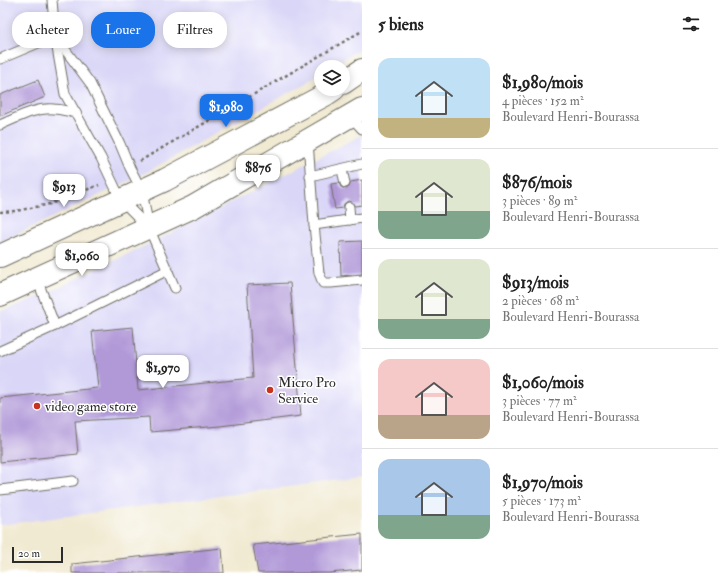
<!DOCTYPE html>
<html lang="fr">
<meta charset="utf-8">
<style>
:root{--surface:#fff;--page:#f2f2f2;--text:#222;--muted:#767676;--line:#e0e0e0;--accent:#1a73e8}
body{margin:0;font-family:"IM FELL Double Pica",serif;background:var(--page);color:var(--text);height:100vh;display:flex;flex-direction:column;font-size:15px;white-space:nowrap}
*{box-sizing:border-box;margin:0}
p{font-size:13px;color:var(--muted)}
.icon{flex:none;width:22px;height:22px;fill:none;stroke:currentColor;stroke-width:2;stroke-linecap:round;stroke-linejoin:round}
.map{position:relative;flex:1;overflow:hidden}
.side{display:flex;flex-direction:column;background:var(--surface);width:356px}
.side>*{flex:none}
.banner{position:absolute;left:12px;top:12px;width:290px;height:36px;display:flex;gap:8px}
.fabs{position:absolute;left:314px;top:60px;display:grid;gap:8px}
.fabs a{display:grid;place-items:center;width:36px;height:36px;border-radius:50%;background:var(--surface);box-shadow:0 2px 10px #0003;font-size:20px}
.scale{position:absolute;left:12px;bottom:10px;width:51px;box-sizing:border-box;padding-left:4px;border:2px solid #2b2b2b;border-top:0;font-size:11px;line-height:14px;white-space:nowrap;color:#2b2b2b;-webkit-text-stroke:3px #fff;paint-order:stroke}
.price{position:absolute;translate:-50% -34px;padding:0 9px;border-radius:8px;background:#fff;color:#222;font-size:13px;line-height:26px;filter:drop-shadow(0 1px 2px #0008)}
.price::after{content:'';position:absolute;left:50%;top:24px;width:12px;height:9px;margin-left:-6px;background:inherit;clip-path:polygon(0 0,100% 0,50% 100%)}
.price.current{background:var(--accent);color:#fff}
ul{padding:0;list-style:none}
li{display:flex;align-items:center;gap:12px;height:100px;padding:0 16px}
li+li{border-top:1px solid var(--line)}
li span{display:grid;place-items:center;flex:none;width:112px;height:80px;border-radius:12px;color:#555}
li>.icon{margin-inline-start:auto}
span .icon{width:48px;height:48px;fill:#fffc;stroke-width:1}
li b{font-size:17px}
h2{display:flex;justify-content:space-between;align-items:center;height:48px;padding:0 16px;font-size:17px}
.tag{padding:0 14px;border-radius:16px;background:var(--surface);box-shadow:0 2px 10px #0003;font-size:14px;line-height:36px}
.tag.current{background:var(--accent);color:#fff}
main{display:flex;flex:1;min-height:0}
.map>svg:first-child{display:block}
.built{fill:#d9d6f7}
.building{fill:#b199d8}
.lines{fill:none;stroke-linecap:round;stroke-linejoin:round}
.lane-casing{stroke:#706e65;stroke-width:11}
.secondary-casing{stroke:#706e65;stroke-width:24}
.path{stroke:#706e65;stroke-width:2.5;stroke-dasharray:3 3;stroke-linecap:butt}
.lane{stroke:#fff;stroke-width:9}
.secondary{stroke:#fff;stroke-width:22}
.poi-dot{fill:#c8321e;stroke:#fff;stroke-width:1.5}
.labels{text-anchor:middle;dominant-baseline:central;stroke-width:3;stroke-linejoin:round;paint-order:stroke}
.poi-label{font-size:14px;fill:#2b2b2b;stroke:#fff;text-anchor:start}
</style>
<main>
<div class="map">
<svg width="362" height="573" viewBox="0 0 362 573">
<rect width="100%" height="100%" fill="#fff"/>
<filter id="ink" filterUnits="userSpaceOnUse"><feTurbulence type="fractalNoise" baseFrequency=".025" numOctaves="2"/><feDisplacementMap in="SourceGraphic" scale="8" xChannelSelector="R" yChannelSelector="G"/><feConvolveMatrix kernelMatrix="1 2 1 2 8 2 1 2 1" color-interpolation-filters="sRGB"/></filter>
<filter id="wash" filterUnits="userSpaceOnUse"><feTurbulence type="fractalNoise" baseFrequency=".012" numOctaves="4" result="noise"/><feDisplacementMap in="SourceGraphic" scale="16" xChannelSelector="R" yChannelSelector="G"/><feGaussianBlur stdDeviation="0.9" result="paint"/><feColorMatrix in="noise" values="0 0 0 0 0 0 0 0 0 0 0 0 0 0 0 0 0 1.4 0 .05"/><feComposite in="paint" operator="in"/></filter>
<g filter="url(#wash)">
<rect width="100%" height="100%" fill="#f1ead2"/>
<g class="built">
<polygon points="0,0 362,0 362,47 331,67 321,67 321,73 306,83 138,177 0,242"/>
<polygon points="362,135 362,477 0,525 0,312 43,295 175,231"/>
</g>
<g id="blocks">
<g class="building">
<polygon points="38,80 45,97 0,116 0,95"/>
<polygon points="362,180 362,205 355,206 352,202 348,201 344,204 343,208 335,209 331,184 339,183 341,187 346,189 349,187 351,182"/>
<polygon points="362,241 362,274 341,276 340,242"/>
<polygon points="290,283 301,416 220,426 150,432 149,417 75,421 78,454 0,462 0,398 98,388 92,331 133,327 138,390 253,378 247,285"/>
<polygon points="362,534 362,570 329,573 258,573 253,545"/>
<polygon points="222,548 224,573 72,573 72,564"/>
</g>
</g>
</g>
<g filter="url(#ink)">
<use href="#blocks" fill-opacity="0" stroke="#706e65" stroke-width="1"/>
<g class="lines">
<defs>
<g id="lane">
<polyline points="52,0 55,36 65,94 101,158 121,200 148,227"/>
<polyline points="55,36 90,83 120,144 130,168 142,191 149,228 175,288"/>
<polyline points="0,59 55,36"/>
<polyline points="350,116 362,129"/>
<path d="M 0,125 C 17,118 35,107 54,109 C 61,109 69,112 76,113"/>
<polyline points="308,141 314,225 362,218"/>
<polyline points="342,170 345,183"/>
<polyline points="310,176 362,164"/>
<polyline points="349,207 350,220"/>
<polyline points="314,225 319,273 323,283 331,283 362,280"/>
<polyline points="55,326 168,270"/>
<polyline points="0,351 55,326 37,279"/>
<polyline points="0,490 73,481"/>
</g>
<g id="secondary">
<polyline points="343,83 362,70"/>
<polyline points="0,256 165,180 325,95 334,89"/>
<polyline points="0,295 193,207 362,109"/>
</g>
</defs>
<use href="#lane" class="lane-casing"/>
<use href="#secondary" class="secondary-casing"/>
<g class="path">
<polyline points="140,161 362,31"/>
<polyline points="0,212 16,211 50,204 94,187 99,185"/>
</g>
<use href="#lane" class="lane"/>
<use href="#secondary" class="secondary"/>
</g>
</g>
<g class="poi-dot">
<circle cx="270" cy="390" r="4"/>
<circle cx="37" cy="406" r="4"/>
</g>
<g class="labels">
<g class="poi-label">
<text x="278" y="382">Micro Pro<tspan x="278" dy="16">Service</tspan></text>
<text x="45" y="406">video game store</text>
</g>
</g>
</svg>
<div class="fabs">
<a><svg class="icon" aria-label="layers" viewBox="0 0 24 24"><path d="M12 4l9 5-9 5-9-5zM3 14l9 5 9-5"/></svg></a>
</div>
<div class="scale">20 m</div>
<b class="price current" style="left:226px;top:128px">$1,980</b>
<b class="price" style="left:258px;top:189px">$876</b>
<b class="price" style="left:64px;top:208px">$913</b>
<b class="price" style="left:82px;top:277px">$1,060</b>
<b class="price" style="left:163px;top:389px">$1,970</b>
<div class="banner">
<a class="tag">Acheter</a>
<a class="tag current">Louer</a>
<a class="tag">Filtres</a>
</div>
</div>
<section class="side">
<h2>5 biens<svg class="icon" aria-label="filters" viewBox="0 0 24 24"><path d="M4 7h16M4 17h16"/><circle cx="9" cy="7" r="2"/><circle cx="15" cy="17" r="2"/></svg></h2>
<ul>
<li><span style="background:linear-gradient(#bfe0f5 75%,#c2b280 0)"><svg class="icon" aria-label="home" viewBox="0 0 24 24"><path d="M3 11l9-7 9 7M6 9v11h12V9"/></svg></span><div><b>$1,980/mois</b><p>4 pièces · 152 m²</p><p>Boulevard Henri-Bourassa</p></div></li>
<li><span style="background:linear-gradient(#dfe7d0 65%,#7fa58c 0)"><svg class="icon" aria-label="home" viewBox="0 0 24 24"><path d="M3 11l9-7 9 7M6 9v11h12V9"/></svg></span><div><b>$876/mois</b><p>3 pièces · 89 m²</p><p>Boulevard Henri-Bourassa</p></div></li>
<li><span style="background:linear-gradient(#dfe7d0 75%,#7fa58c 0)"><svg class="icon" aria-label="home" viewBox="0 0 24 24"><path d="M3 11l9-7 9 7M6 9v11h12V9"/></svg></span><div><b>$913/mois</b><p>2 pièces · 68 m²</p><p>Boulevard Henri-Bourassa</p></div></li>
<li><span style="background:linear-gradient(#f6c9c9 70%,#b9a48a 0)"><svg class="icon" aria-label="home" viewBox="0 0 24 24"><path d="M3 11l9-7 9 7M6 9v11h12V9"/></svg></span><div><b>$1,060/mois</b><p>3 pièces · 77 m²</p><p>Boulevard Henri-Bourassa</p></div></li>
<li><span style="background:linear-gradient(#a9c7e8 70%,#7fa58c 0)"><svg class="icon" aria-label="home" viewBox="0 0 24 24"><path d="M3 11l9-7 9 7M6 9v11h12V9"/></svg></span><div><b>$1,970/mois</b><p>5 pièces · 173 m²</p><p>Boulevard Henri-Bourassa</p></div></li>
</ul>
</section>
</main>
